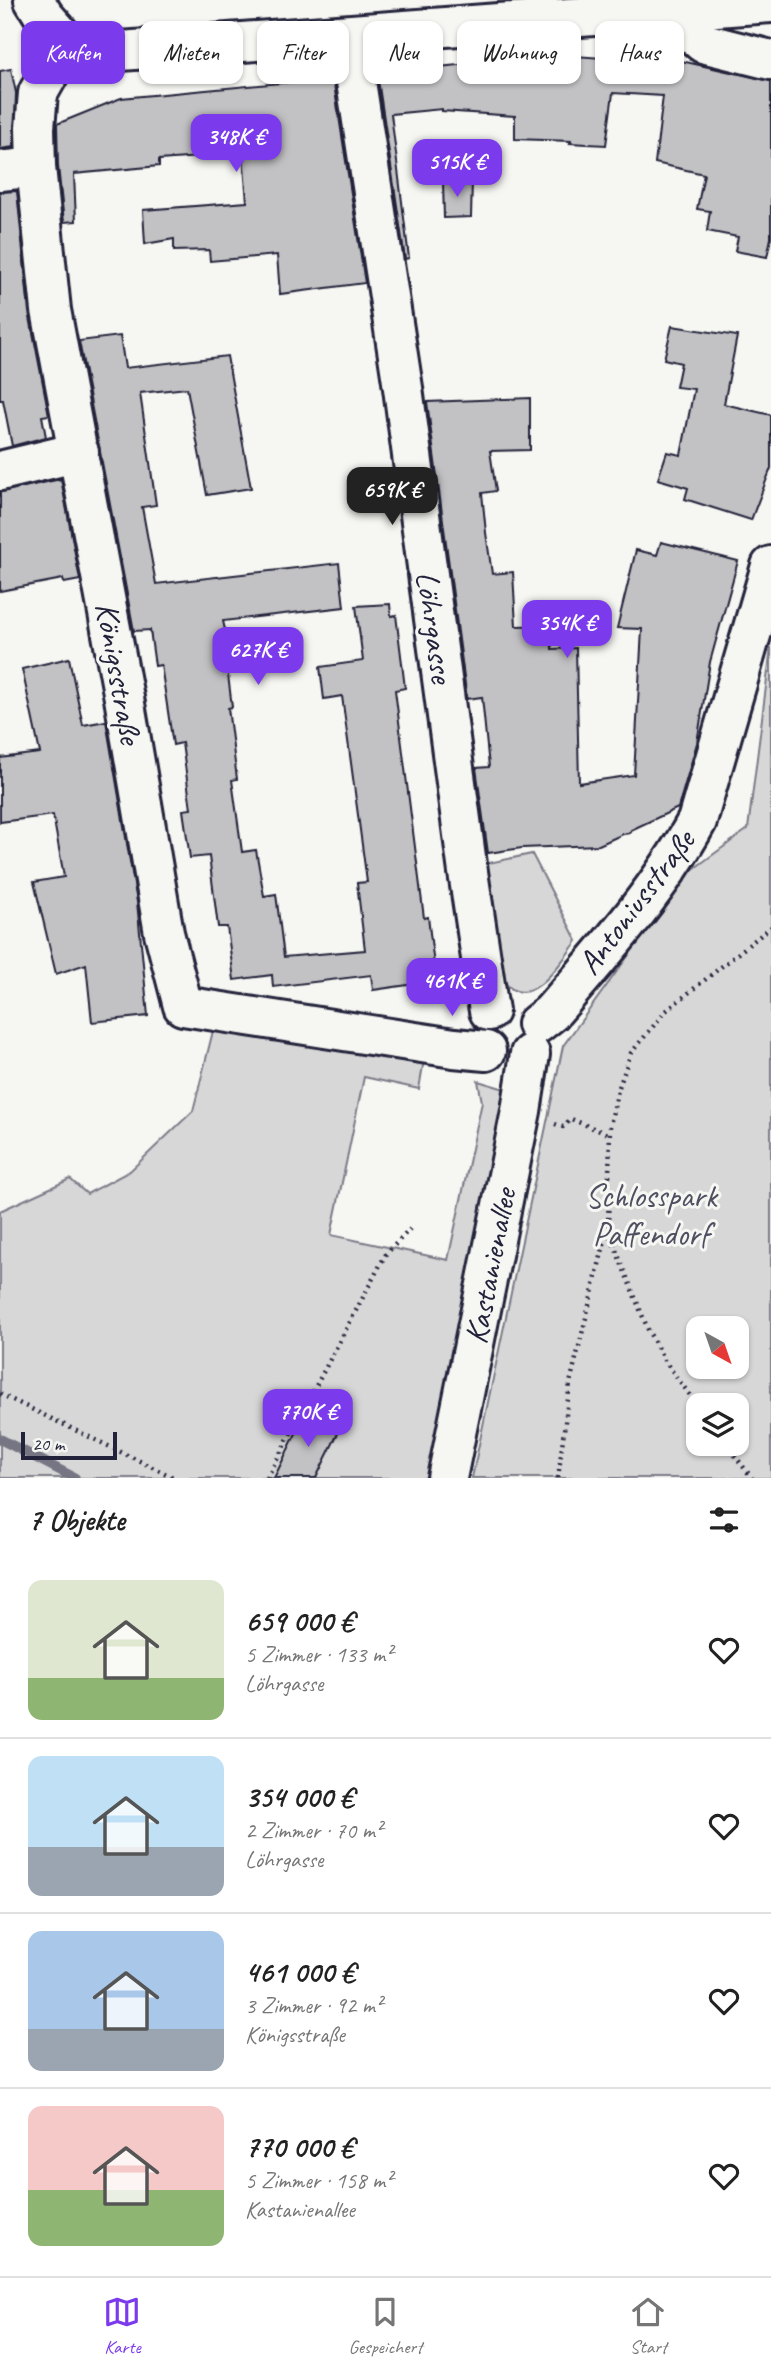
<!DOCTYPE html>
<html lang="de">
<meta charset="utf-8">
<style>
:root{--surface:#fff;--page:#f6f6f6;--text:#222;--muted:#767676;--line:#e0e0e0;--accent:#7c3aed}
body{margin:0;font-family:Caveat,sans-serif;background:var(--page);color:var(--text);height:100vh;display:flex;flex-direction:column;font-size:26px;white-space:nowrap}
*{box-sizing:border-box;margin:0}
p{font-size:23px;color:var(--muted)}
.icon{flex:none;width:38px;height:38px;fill:none;stroke:currentColor;stroke-width:2;stroke-linecap:round;stroke-linejoin:round}
.map{position:relative;height:1478px;overflow:hidden}
.sheet{display:flex;flex-direction:column;background:var(--surface);flex:1}
.sheet>*{flex:none}
.guide{position:absolute;left:21px;top:21px;width:730px;height:63px;display:flex;gap:14px}
.needle{width:46px;rotate:140deg}
.fabs{position:absolute;left:686px;top:1316px;display:grid;gap:14px}
.fabs a{display:grid;place-items:center;width:63px;height:63px;border-radius:14px;background:var(--surface);box-shadow:0 2px 5px #0004;font-size:35px}
.scale{position:absolute;left:21px;bottom:18px;width:96px;box-sizing:border-box;padding-left:7px;border:4px solid #22223b;border-top:0;font-size:19px;line-height:24px;white-space:nowrap;color:#22223b;-webkit-text-stroke:5px #f6f6f2;paint-order:stroke}
.price{position:absolute;translate:-50% -60px;padding:0 16px;border-radius:14px;background:var(--accent);color:#fff;font-size:23px;line-height:46px;filter:drop-shadow(0 2px 4px #0008)}
.price::after{content:'';position:absolute;left:50%;top:42px;width:21px;height:16px;margin-left:-10px;background:inherit;clip-path:polygon(0 0,100% 0,50% 100%)}
.price.active{background:#222;color:#fff}
ul{padding:0;list-style:none}
li{display:flex;align-items:center;gap:21px;height:175px;padding:0 28px}
li+li{border-top:2px solid var(--line)}
li span{display:grid;place-items:center;flex:none;width:196px;height:140px;border-radius:14px;color:#555}
li>.icon{margin-inline-start:auto}
span .icon{width:84px;height:84px;fill:#fffc;stroke-width:1}
li b{font-size:30px}
h2{display:flex;justify-content:space-between;align-items:center;height:84px;padding:0 28px;font-size:30px}
.tag{padding:0 24px;border-radius:14px;background:var(--surface);box-shadow:0 2px 5px #0004;font-size:24px;line-height:63px}
.tag.active{background:var(--accent);color:#fff}
.dock{display:flex;justify-content:space-around;align-items:center;height:98px;border-top:2px solid var(--line);background:var(--surface);font-size:19px;color:var(--muted)}
.dock a{display:grid;justify-items:center;gap:4px}
.dock .active{color:var(--accent)}
.map>svg:first-child{display:block}
.green{fill:#d7d7d7;stroke:#7c7c89;stroke-width:2;fill-rule:evenodd}
.lines{fill:none;stroke-linecap:round;stroke-linejoin:round}
.stream{stroke:#757583;stroke-width:10}
.building{fill:#c2c2c4;stroke:#22223b;stroke-width:2}
.minor-casing{stroke:#22223b;stroke-width:44}
.path{stroke:#22223b;stroke-width:4.5;stroke-dasharray:2 5;stroke-linecap:butt}
.minor{stroke:#f6f6f2;stroke-width:38}
.labels{text-anchor:middle;dominant-baseline:central;stroke-width:6;stroke-linejoin:round;paint-order:stroke}
.street-label{font-size:33px;fill:#22223b;stroke:#f6f6f2}
.park-label{font-size:33px;fill:#4f4f62;stroke:#f6f6f2}
</style>
<div class="map">
<svg width="771" height="1478" viewBox="0 0 771 1478">
<rect width="100%" height="100%" fill="#f6f6f2"/>
<filter id="ink" filterUnits="userSpaceOnUse"><feTurbulence type="fractalNoise" baseFrequency=".0143" numOctaves="2"/><feDisplacementMap in="SourceGraphic" scale="14" xChannelSelector="R" yChannelSelector="G"/><feConvolveMatrix kernelMatrix="1 2 1 2 8 2 1 2 1" color-interpolation-filters="sRGB"/></filter>
<g filter="url(#ink)">
<g class="green">
<path d="M 771,647 L 771,1478 L 472,1478 L 563,1046 L 688,873 L 748,829 ZM 698,1328 L 737,1328 L 737,1367 L 698,1367 ZM 698,1405 L 737,1405 L 737,1444 L 698,1444 Z"/>
<path d="M 532,854 L 577,941 C 563,959 531,1013 505,983 L 479,865 Z"/>
<polygon points="215,1023 424,1060 419,1089 364,1077 331,1235 448,1260 482,1102 478,1081 508,1090 427,1478 0,1478 0,1211 70,1179 87,1194 130,1171 193,1111"/>
</g>
<g class="lines">
<polyline class="stream" points="0,1439 75,1478"/>
</g>
<g class="building">
<polygon points="616,53 659,56 771,81 771,238 767,257 735,251 738,237 707,231 710,211 697,209 704,174 655,163 663,96 613,93 606,145 570,143 571,141 515,139 515,116 442,111 442,109 391,114 409,258 405,259 377,73 561,55 616,59"/>
<polygon points="11,69 16,93 14,147 0,149 0,71"/>
<polygon points="333,78 365,283 280,294 277,255 210,261 209,250 174,251 174,239 145,244 143,210 247,202 243,154 159,160 159,166 74,174 76,221 64,222 58,166 57,124 121,98"/>
<polygon points="472,181 471,217 444,218 443,182"/>
<polygon points="17,191 29,312 49,415 42,416 46,437 12,446 3,400 0,400 0,192"/>
<polygon points="672,326 737,336 724,404 771,415 771,468 751,520 685,499 688,488 658,479 667,452 681,455 694,389 676,387 681,363 664,359"/>
<polygon points="120,336 125,368 227,356 251,488 207,495 187,388 140,393 156,505 142,507 156,584 339,563 344,607 223,621 226,634 223,635 232,707 228,708 237,779 232,780 242,852 256,850 264,896 276,894 284,957 365,950 357,883 367,882 342,696 324,699 320,667 363,661 356,606 390,604 391,616 396,615 405,688 395,690 424,918 428,917 436,981 373,990 371,975 273,987 272,975 234,980 227,927 218,927 209,856 190,858 183,810 191,809 182,743 173,745 161,665 155,666 150,630 134,631 79,341"/>
<polygon points="530,398 530,450 490,451 496,491 482,493 486,533 492,574 513,572 516,626 551,625 552,649 576,648 579,783 634,775 642,629 617,628 636,550 657,555 661,542 738,561 710,662 697,743 678,808 631,830 630,833 623,834 599,845 522,848 488,853 476,768 489,767 482,697 467,699 427,402"/>
<polygon points="61,479 80,580 64,583 63,579 0,591 0,492"/>
<polygon points="69,658 83,725 106,721 137,902 148,1016 92,1022 86,964 56,974 34,882 64,877 53,815 0,822 0,758 40,753 22,669"/>
<polygon points="306,1413 340,1429 316,1478 274,1478"/>
</g>
<g class="lines">
<defs>
<g id="minor">
<polyline points="34,0 44,16 67,42 107,52 771,3"/>
<polyline points="665,10 703,43 771,60"/>
<polyline points="349,36 403,388 468,872 489,1011"/>
<polyline points="67,42 38,93 35,128 36,167 51,310 124,698 164,933 183,1006 454,1048 486,1051"/>
<polyline points="0,171 36,167"/>
<polyline points="0,471 79,452"/>
<path d="M 537,1024 L 551,1013 C 603,953 659,891 697,821 L 771,566"/>
<polyline points="447,1478 521,1111 530,1054"/>
</g>
</defs>
<use href="#minor" class="minor-casing"/>
<g class="path">
<polyline points="555,1124 563,1127 571,1119 610,1135"/>
<polyline points="0,1394 175,1478"/>
<polyline points="698,1406 664,1360 649,1332 608,1230 610,1125 618,1090 631,1053 666,1011 771,927"/>
<polyline points="726,1444 752,1478"/>
<polyline points="267,1478 386,1254 410,1229"/>
<polyline points="558,1478 570,1383 607,1232"/>
</g>
<use href="#minor" class="minor"/>
</g>
</g>
<g class="labels">
<g class="street-label">
<text transform="translate(435 627) rotate(82)">Löhrgasse</text>
<text transform="translate(119 673) rotate(80)">Königsstraße</text>
<text transform="translate(636 902) rotate(-53)">Antoniusstraße</text>
<text transform="translate(490 1266) rotate(-79)">Kastanienallee</text>
</g>
<g class="park-label">
<text x="651" y="1196">Schlosspark<tspan x="651" dy="38">Paffendorf</tspan></text>
</g>
</g>
</svg>
<div class="fabs">
<a><svg class="needle" viewBox="-14 -14 28 28"><path d="M0-13l5 13h-10z" fill="#e53935"/><path d="M0 13l5-13h-10z" fill="#767676"/></svg></a>
<a><svg class="icon" aria-label="layers" viewBox="0 0 24 24"><path d="M12 4l9 5-9 5-9-5zM3 14l9 5 9-5"/></svg></a>
</div>
<div class="scale">20 m</div>
<b class="price" style="left:236px;top:174px">348K €</b>
<b class="price" style="left:457px;top:199px">515K €</b>
<b class="price active" style="left:392px;top:527px">659K €</b>
<b class="price" style="left:567px;top:660px">354K €</b>
<b class="price" style="left:258px;top:687px">627K €</b>
<b class="price" style="left:452px;top:1018px">461K €</b>
<b class="price" style="left:308px;top:1449px">770K €</b>
<div class="guide">
<a class="tag active">Kaufen</a>
<a class="tag">Mieten</a>
<a class="tag">Filter</a>
<a class="tag">Neu</a>
<a class="tag">Wohnung</a>
<a class="tag">Haus</a>
</div>
</div>
<section class="sheet">
<h2>7 Objekte<svg class="icon" aria-label="filters" viewBox="0 0 24 24"><path d="M4 7h16M4 17h16"/><circle cx="9" cy="7" r="2"/><circle cx="15" cy="17" r="2"/></svg></h2>
<ul>
<li><span style="background:linear-gradient(#dfe7d0 70%,#8fb573 0)"><svg class="icon" aria-label="home" viewBox="0 0 24 24"><path d="M3 11l9-7 9 7M6 9v11h12V9"/></svg></span><div><b>659 000 €</b><p>5 Zimmer · 133 m²</p><p>Löhrgasse</p></div><svg class="icon" aria-label="heart" viewBox="0 0 24 24"><path d="M12 20l-8-8c-3-5 5-10 8-4 3-6 11-1 8 4z"/></svg></li>
<li><span style="background:linear-gradient(#bfe0f5 65%,#9aa5b1 0)"><svg class="icon" aria-label="home" viewBox="0 0 24 24"><path d="M3 11l9-7 9 7M6 9v11h12V9"/></svg></span><div><b>354 000 €</b><p>2 Zimmer · 70 m²</p><p>Löhrgasse</p></div><svg class="icon" aria-label="heart" viewBox="0 0 24 24"><path d="M12 20l-8-8c-3-5 5-10 8-4 3-6 11-1 8 4z"/></svg></li>
<li><span style="background:linear-gradient(#a9c7e8 70%,#9aa5b1 0)"><svg class="icon" aria-label="home" viewBox="0 0 24 24"><path d="M3 11l9-7 9 7M6 9v11h12V9"/></svg></span><div><b>461 000 €</b><p>3 Zimmer · 92 m²</p><p>Königsstraße</p></div><svg class="icon" aria-label="heart" viewBox="0 0 24 24"><path d="M12 20l-8-8c-3-5 5-10 8-4 3-6 11-1 8 4z"/></svg></li>
<li><span style="background:linear-gradient(#f6c9c9 60%,#8fb573 0)"><svg class="icon" aria-label="home" viewBox="0 0 24 24"><path d="M3 11l9-7 9 7M6 9v11h12V9"/></svg></span><div><b>770 000 €</b><p>5 Zimmer · 158 m²</p><p>Kastanienallee</p></div><svg class="icon" aria-label="heart" viewBox="0 0 24 24"><path d="M12 20l-8-8c-3-5 5-10 8-4 3-6 11-1 8 4z"/></svg></li>
</ul>
</section>
<nav class="dock">
<a class="active"><svg class="icon" aria-label="map" viewBox="0 0 24 24"><path d="M3 6l6-2 6 2 6-2v14l-6 2-6-2-6 2zM9 4v14M15 6v14"/></svg>Karte</a>
<a><svg class="icon" aria-label="saved" viewBox="0 0 24 24"><path d="M7 4h10v16l-5-4-5 4z"/></svg>Gespeichert</a>
<a><svg class="icon" aria-label="home" viewBox="0 0 24 24"><path d="M3 11l9-7 9 7M6 9v11h12V9"/></svg>Start</a>
</nav>
